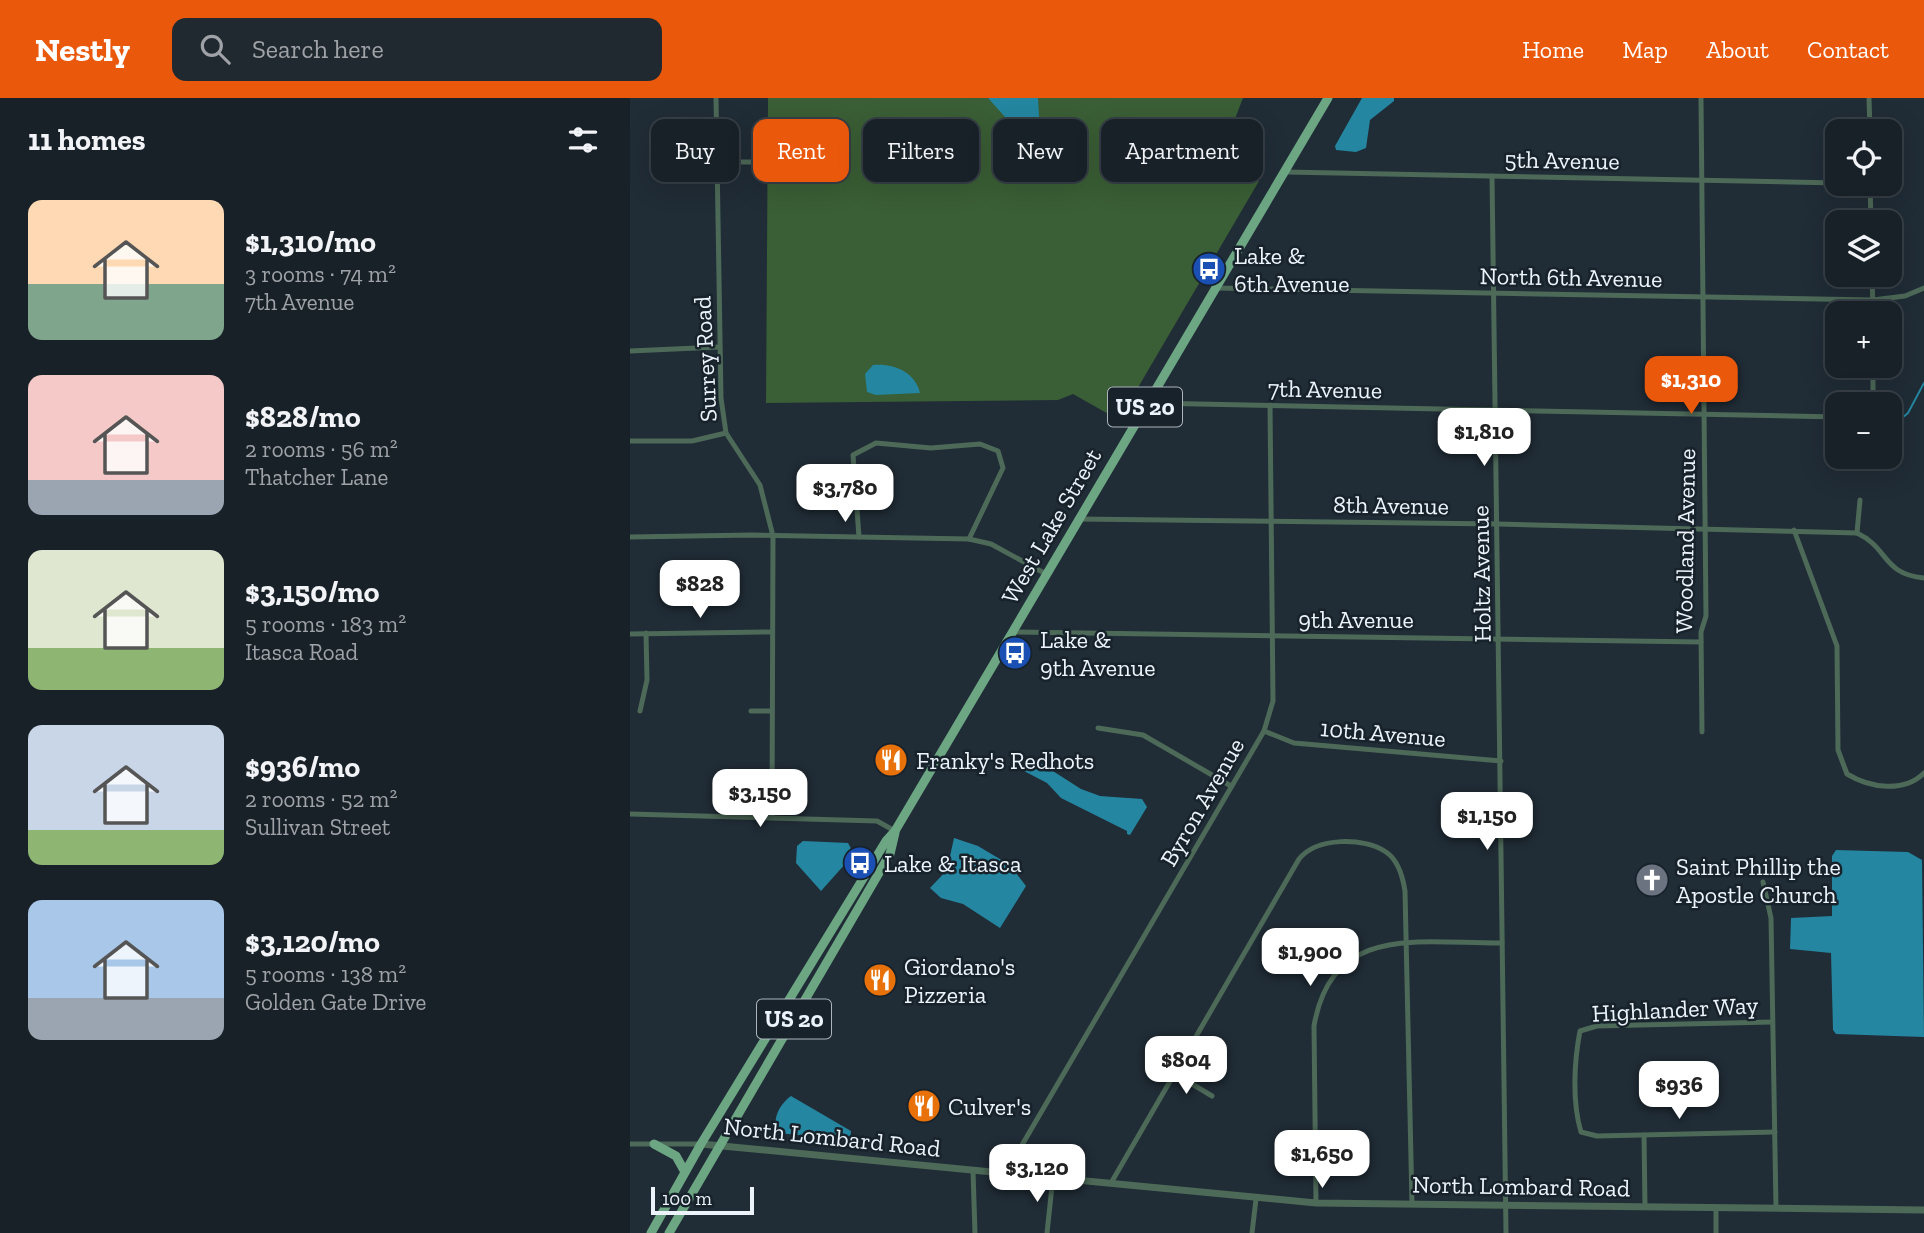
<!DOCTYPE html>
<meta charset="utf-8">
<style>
:root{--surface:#182128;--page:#212930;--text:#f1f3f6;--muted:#9fa3a8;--line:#363e45;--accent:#ea580c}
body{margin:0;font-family:"Zilla Slab",serif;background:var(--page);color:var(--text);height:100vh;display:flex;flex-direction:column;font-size:26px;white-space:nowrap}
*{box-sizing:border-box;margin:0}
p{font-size:23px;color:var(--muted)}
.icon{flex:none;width:38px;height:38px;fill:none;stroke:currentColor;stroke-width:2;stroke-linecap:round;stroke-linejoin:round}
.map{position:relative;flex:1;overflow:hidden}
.details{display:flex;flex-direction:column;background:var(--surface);width:630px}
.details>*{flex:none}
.hud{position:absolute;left:21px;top:21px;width:665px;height:63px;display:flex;gap:14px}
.buttons{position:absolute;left:1195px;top:21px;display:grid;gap:14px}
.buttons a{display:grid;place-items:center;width:77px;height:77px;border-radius:14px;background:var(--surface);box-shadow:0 7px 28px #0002,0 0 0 2px var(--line);font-size:35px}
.scale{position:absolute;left:21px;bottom:18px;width:103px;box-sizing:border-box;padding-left:7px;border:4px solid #ecf3fa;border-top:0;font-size:19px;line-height:24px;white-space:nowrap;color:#ecf3fa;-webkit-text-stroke:5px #17222b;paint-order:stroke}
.price{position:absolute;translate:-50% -60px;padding:0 16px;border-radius:14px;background:#fff;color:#222;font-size:23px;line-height:46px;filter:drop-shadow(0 2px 4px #0008)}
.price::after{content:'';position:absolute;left:50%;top:42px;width:21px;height:16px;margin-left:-10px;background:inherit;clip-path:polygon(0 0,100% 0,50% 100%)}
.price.selected{background:var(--accent);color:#fff}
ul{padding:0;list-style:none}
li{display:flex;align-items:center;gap:21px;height:175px;padding:0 28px}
li span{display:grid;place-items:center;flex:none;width:196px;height:140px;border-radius:14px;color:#555}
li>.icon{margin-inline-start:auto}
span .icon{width:84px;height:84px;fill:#fffc;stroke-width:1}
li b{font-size:30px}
h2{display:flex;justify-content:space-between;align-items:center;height:84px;padding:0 28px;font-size:30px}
.chip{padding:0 24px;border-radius:14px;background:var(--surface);box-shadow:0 7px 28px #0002,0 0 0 2px var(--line);font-size:24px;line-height:63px}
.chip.selected{background:var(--accent);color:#fff}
header{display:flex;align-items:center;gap:42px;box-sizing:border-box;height:98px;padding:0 35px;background:var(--accent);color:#fff}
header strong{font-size:33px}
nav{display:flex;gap:38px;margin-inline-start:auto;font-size:24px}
.search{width:490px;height:63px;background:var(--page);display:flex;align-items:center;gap:18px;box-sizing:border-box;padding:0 24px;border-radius:14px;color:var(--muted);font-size:26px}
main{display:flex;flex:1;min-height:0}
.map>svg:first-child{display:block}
.green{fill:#3a5e35}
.water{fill:#2486a0}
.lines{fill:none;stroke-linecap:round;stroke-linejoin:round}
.stream{stroke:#2486a0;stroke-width:2}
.minor{stroke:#4d6958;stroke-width:5}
.tertiary{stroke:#4d6958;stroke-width:7}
.primary{stroke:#6ca683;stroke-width:9}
.labels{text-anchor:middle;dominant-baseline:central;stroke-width:5;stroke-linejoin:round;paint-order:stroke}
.shield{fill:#17222b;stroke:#acb4bc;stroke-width:2}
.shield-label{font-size:23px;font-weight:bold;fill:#ecf3fa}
.street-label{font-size:24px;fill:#ecf3fa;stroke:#17222b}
.poi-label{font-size:24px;fill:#ecf3fa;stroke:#17222b;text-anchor:start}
</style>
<header>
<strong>Nestly</strong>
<div class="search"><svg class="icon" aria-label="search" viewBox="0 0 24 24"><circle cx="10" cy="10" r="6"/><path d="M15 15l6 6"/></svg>Search here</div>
<nav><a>Home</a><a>Map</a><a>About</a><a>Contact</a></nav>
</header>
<main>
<section class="details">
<h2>11 homes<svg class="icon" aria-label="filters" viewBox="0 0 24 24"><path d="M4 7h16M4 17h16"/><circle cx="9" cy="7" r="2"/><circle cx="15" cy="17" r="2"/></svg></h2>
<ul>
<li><span style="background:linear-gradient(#ffd9b3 60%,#7fa58c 0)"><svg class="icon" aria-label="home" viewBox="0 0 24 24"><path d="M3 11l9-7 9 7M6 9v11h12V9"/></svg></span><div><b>$1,310/mo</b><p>3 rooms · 74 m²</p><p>7th Avenue</p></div></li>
<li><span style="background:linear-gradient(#f6c9c9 75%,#9aa5b1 0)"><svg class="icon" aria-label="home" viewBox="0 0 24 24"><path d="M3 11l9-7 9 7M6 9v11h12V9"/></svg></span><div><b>$828/mo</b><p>2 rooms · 56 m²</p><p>Thatcher Lane</p></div></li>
<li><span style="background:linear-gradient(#dfe7d0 70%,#8fb573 0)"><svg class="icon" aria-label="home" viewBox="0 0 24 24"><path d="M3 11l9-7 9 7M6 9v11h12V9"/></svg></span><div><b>$3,150/mo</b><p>5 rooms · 183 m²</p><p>Itasca Road</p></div></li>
<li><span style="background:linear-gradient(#c9d6e8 75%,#8fb573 0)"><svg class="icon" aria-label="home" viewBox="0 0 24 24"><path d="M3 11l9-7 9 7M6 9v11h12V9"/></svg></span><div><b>$936/mo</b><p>2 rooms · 52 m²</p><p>Sullivan Street</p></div></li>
<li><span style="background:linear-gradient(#a9c7e8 70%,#9aa5b1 0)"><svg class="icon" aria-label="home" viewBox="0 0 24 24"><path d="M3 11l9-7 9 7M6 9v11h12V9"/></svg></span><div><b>$3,120/mo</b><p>5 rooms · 138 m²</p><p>Golden Gate Drive</p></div></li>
</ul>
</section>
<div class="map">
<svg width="1294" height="1135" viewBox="0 0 1294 1135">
<rect width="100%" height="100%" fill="#202c36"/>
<polygon class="green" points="138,0 613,0 603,26 583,27 584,72 615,75 629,83 489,322 443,296 428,302 136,305"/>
<g class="water">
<polygon points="358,0 408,0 410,35 402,40 393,39"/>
<polygon points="732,0 764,0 764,3 740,22 736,50 726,54 706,52 705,48"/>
<path d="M 243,267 C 264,265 285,274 290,295 L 246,297 L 237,294 L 235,276 Z"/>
<polygon points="404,661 451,691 470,698 512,701 517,709 500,737 497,736 497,733 431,700 417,685 394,673"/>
<polygon points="324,740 348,748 380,767 396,788 370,830 333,806 311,800 300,790 317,772"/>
<polygon points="173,743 218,745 224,756 191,793 166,765 167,748"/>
<polygon points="1206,752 1278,754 1292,762 1294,939 1206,936 1203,932 1201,855 1160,851 1161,820 1202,818 1202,758"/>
<path d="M 161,998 L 221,1033 L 220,1042 L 148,1035 C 141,1021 150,1006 161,998 Z"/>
</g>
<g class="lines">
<g class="stream">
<polyline points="1260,330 1278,315 1294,285"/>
<polyline points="1194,356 1208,351"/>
</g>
<g class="minor">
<polyline points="86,0 91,300 96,335 130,387 143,438 142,718"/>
<polyline points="1071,0 1076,518 1071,534 1072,634"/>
<polyline points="1239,0 1240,33"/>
<polyline points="87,64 132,64"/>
<polyline points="655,74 1208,85"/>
<polyline points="862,78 876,1135"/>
<polyline points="1240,86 1241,124"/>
<polyline points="1242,177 1243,215"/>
<polyline points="585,190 1243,202 1275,198 1294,190"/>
<polyline points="0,253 89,249"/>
<polyline points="1243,268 1243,306"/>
<polyline points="518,305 1208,319"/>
<polyline points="0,343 62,343 96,335"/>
<path d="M 447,421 L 868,426 L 1227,435 C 1259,450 1252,476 1294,480"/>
<path d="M 1164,432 L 1207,548 L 1208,652 L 1217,676 C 1240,690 1274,695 1294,675"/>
<polyline points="1227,435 1230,402"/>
<polyline points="0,439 122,437 339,441 361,446 416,476"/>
<polyline points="229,439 223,357 246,345 301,350 350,346 368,353 373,370 339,441"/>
<polyline points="381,534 1071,544"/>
<polyline points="0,536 140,534"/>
<polyline points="10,613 17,582 16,535"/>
<polyline points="121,613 141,613"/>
<polyline points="468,630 513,637 601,688"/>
<polyline points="634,633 664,645 871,663"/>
<polyline points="0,716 247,723 265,733"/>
<polyline points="1133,784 1141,820 1146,1110"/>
<path d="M 1142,924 L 967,928 L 950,933 C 944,964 942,1004 951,1034 L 967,1038 L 1145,1034"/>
<polyline points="544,975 582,998"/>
<polyline points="1014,1037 1015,1109"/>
<polyline points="0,1046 71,1046"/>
<polyline points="343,1073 345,1135"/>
<polyline points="375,1076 634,633 643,603 640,307"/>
<path d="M 481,1085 L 669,761 C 687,739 734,739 756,754 C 768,762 773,780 775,793 L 782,1106"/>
<path d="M 686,1105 L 684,928 C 702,824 791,846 872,845"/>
<polyline points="1086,1109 1086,1135"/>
<polyline points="417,1135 423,1079"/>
<polyline points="622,1135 626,1101"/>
</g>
<polyline class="tertiary" points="71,1046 686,1105 1294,1112"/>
<g class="primary">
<polyline points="24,1046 46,1058 55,1074"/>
<polyline points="21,1135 71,1046 256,743 265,733 698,0"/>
<polyline points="39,1135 260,756 265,735"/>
</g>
</g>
<defs>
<symbol id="bus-disc" viewBox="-11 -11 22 22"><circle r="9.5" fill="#1a4fb4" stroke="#17222b"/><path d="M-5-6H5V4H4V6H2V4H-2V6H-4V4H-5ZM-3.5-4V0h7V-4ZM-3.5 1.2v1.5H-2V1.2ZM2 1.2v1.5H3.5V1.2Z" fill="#fff"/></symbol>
<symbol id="restaurant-disc" viewBox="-11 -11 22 22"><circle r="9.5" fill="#e8710a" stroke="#17222b"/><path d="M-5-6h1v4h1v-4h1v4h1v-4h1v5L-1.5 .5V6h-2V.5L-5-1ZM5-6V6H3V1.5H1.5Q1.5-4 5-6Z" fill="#fff"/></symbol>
<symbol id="church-disc" viewBox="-11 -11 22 22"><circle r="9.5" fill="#6b7280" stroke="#17222b"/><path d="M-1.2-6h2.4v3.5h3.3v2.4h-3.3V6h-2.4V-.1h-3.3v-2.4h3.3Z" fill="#fff"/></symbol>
</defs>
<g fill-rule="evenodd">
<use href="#bus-disc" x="560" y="152" width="38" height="38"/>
<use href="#bus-disc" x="366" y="536" width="38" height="38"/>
<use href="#restaurant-disc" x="242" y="643" width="38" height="38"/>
<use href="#bus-disc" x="211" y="746" width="38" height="38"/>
<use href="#church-disc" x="1003" y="763" width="38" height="38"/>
<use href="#restaurant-disc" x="231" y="863" width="38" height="38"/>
<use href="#restaurant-disc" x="275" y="989" width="38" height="38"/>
</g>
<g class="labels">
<g class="shield">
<rect x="478" y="289.5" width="74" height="39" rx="5"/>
<rect x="127" y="901.5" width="74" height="39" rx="5"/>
</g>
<g class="shield-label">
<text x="515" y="309">US 20</text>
<text x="164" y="921">US 20</text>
</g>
<g class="street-label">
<text transform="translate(932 62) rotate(1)">5th Avenue</text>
<text transform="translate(941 179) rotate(1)">North 6th Avenue</text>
<text transform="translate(75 261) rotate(-93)">Surrey Road</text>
<text transform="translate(695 291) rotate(1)">7th Avenue</text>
<text transform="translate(761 407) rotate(1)">8th Avenue</text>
<text transform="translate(421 428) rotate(-60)">West Lake Street</text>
<text transform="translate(1055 443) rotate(-89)">Woodland Avenue</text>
<text transform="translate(851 476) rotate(-91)">Holtz Avenue</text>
<text x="726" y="521">9th Avenue</text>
<text transform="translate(753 635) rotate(5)">10th Avenue</text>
<text transform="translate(572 704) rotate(-60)">Byron Avenue</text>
<text transform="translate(1045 911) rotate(-3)">Highlander Way</text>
<text transform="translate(202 1039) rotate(6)">North Lombard Road</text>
<text transform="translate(891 1088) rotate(1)">North Lombard Road</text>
</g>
<g class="poi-label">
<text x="604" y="157">Lake &amp;<tspan x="604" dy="28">6th Avenue</tspan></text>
<text x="410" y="541">Lake &amp;<tspan x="410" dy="28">9th Avenue</tspan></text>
<text x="286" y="662">Franky's Redhots</text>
<text x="254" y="765">Lake &amp; Itasca</text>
<text x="1046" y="768">Saint Phillip the<tspan x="1046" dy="28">Apostle Church</tspan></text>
<text x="274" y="868">Giordano's<tspan x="274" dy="28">Pizzeria</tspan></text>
<text x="318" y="1008">Culver's</text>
</g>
</g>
</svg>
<div class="buttons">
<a><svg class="icon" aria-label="locate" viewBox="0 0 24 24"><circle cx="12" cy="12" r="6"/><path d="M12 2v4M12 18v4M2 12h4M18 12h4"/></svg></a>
<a><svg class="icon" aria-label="layers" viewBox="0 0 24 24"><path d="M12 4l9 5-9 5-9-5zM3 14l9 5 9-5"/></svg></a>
<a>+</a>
<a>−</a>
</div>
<div class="scale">100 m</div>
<b class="price selected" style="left:1061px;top:318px">$1,310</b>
<b class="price" style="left:854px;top:370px">$1,810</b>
<b class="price" style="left:215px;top:426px">$3,780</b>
<b class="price" style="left:70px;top:522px">$828</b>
<b class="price" style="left:130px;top:731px">$3,150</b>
<b class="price" style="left:857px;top:754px">$1,150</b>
<b class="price" style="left:680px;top:890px">$1,900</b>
<b class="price" style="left:556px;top:998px">$804</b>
<b class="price" style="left:1049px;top:1023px">$936</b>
<b class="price" style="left:692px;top:1092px">$1,650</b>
<b class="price" style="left:407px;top:1106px">$3,120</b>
<div class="hud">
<a class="chip">Buy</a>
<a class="chip selected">Rent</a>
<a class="chip">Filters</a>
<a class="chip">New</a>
<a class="chip">Apartment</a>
</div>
</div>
</main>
